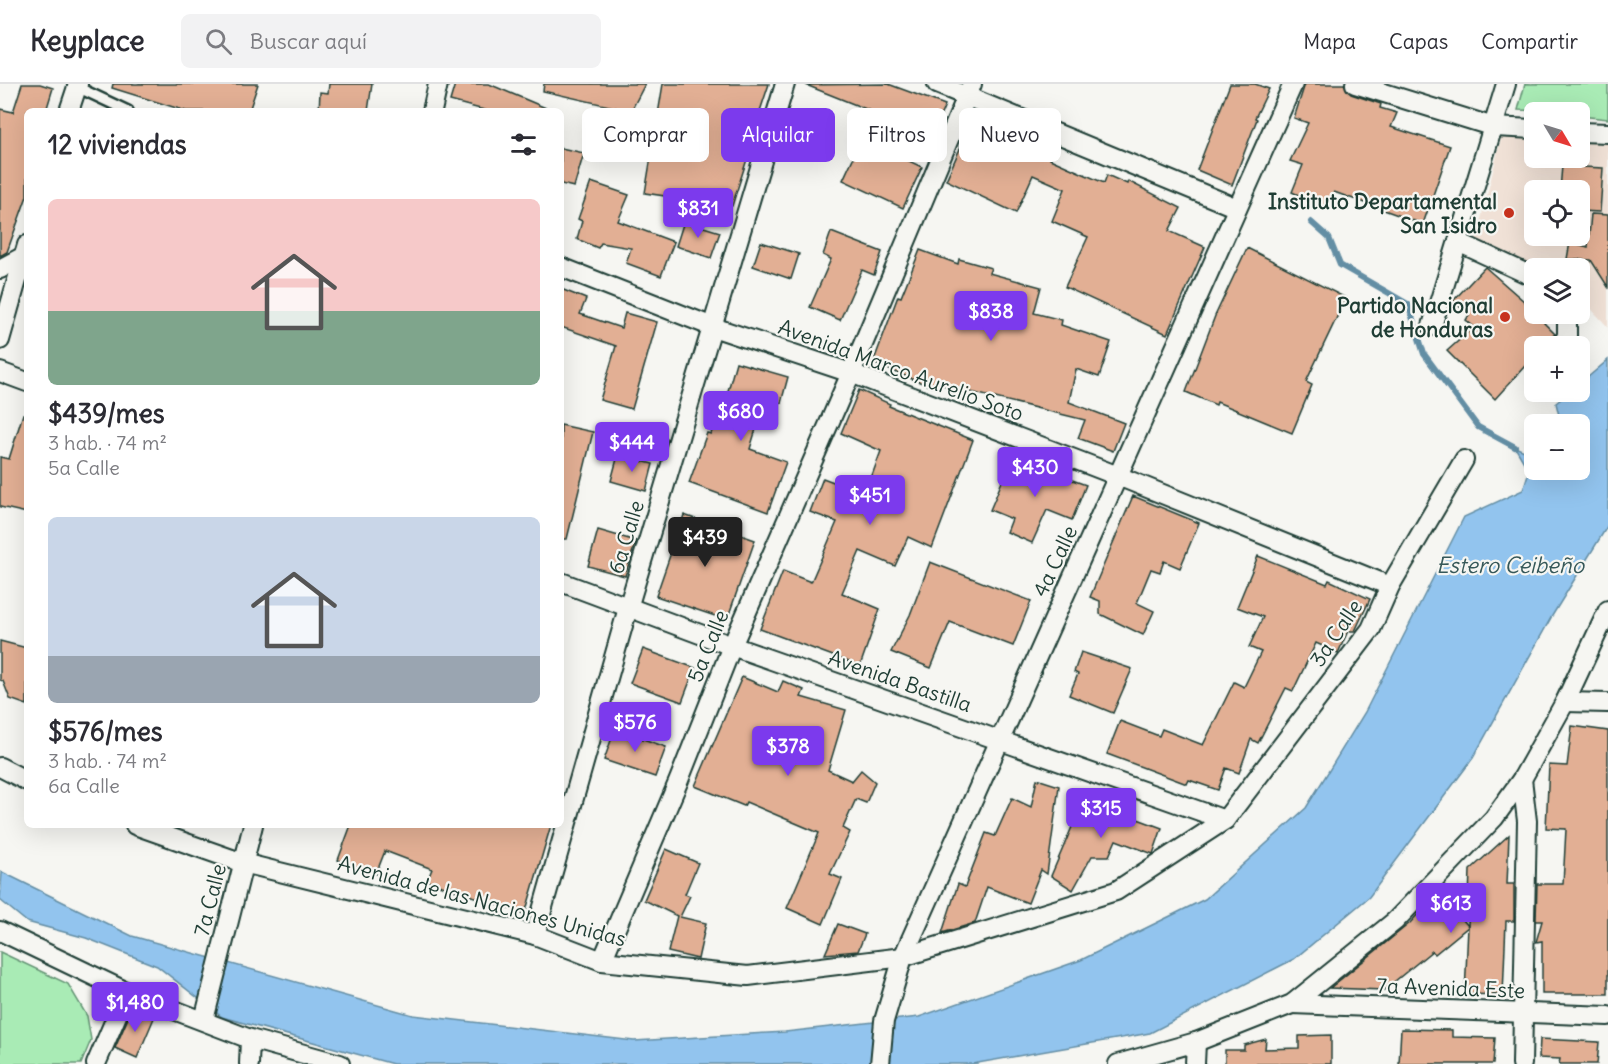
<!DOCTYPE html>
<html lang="es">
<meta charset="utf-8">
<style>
:root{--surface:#fff;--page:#f2f2f3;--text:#2b2b33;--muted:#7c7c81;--line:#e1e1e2;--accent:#7c3aed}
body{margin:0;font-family:Delius,sans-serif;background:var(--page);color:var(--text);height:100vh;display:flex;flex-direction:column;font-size:22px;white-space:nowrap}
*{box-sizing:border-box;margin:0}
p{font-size:20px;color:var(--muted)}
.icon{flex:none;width:33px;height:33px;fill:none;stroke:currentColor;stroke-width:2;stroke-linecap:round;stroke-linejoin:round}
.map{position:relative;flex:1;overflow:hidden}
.panel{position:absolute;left:24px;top:24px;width:540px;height:720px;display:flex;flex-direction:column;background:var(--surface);border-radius:9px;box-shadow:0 6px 24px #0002}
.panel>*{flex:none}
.hud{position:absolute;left:582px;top:24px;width:570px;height:54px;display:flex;gap:12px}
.needle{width:39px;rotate:128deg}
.fabs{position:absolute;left:1524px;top:18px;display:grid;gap:12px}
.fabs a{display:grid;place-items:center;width:66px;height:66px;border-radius:9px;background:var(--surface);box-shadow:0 6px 24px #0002;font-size:30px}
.price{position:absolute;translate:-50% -51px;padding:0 14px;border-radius:6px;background:var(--accent);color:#fff;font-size:20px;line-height:39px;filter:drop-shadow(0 2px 3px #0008)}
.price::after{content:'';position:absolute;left:50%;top:36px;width:18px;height:14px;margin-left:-9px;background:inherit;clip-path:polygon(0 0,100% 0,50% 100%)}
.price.active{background:#222;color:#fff}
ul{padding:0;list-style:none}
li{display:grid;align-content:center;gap:12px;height:318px;padding:0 24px}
li span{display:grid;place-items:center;height:186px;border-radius:9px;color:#555}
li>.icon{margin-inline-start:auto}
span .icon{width:108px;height:108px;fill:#fffc;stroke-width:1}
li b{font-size:26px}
h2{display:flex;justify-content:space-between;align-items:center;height:72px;padding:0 24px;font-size:26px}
.pill{padding:0 21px;border-radius:9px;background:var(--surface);box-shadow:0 6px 24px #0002;font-size:21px;line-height:54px}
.pill.active{background:var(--accent);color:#fff}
header{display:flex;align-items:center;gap:36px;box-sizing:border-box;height:84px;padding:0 30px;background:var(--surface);border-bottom:2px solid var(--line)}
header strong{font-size:28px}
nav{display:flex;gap:33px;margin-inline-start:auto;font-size:21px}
.search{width:420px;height:54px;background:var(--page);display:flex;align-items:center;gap:15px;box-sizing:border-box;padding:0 21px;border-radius:9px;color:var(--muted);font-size:22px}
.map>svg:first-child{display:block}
.built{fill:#f0e1d6;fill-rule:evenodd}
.green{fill:#a9ebb5;stroke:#649474;stroke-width:1.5}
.water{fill:#92c4ee;stroke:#648ea4;stroke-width:1.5}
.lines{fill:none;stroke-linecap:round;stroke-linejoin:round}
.stream{stroke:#648ea4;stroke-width:6}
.building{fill:#e2af94;stroke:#1f3d34;stroke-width:1.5}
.lane-casing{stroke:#1f3d34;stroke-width:14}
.street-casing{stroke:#1f3d34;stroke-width:22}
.lane{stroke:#f6f6f2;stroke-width:9}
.street{stroke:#f6f6f2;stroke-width:18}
.poi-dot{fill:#c8321e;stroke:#f6f6f2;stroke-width:2}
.labels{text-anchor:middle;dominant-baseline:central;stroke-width:4.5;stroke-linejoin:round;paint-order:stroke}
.poi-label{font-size:21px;font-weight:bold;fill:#1f3d34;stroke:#f6f6f2;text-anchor:end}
.street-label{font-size:21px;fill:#1f3d34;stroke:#f6f6f2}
.water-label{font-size:22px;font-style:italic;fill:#365859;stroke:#f6f6f2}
</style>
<header>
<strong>Keyplace</strong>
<div class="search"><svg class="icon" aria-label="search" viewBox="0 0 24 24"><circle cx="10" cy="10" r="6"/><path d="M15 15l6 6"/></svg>Buscar aquí</div>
<nav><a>Mapa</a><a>Capas</a><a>Compartir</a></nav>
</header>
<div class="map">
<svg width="1608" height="980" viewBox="0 0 1608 980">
<rect width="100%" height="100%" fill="#f6f6f2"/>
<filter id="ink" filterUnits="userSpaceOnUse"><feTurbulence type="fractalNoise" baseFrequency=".0167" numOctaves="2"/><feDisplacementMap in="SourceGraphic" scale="12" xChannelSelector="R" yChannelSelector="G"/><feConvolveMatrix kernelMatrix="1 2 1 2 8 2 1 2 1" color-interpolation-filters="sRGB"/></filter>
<g filter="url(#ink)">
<path class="built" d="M 1502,51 L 1534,54 L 1534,74 L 1580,74 L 1580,57 L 1608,59 L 1608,243 L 1580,213 L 1580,184 L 1534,184 L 1475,159 ZM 1534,106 L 1580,106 L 1580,152 L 1534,152 Z"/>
<g class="green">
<polygon points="1525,0 1608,0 1608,35 1580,32 1580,28 1518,26"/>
<polygon points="0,868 68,900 87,932 91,956 81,980 0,980"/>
</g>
<polygon class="water" points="1608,276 1608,441 1552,532 1473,674 1369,813 1294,875 1150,949 972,980 393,980 222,933 157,882 86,854 27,838 0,816 2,788 132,852 413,931 634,957 785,948 919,933 1081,876 1205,815 1306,724 1365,628 1464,433 1523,406 1529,387 1515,363 1534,371 1534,386 1580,386 1580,340 1561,340 1556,319 1570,308 1580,308 1580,300"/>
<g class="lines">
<polyline class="stream" points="1311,138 1329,154 1340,181 1408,220 1424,270 1478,343 1515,363"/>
</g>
<g class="building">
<polygon points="22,0 40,0 53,4 46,27 27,27 27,112 7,168 0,172 0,25 13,28"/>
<polygon points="113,0 258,0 249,27 186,27 112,4"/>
<polygon points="329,0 372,0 368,27 319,27 320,8 328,9"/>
<polygon points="455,0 489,0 553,27 488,27 450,17"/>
<polygon points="544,0 645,0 631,27 543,7"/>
<polygon points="663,0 769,0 746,69 749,69 732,122 645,109"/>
<polygon points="888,0 945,21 934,47 898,33 896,37 806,1"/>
<polygon points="1230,0 1255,0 1269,5 1255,34 1257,35 1232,101 1197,86"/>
<polygon points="1305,0 1344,0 1351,10 1381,20 1380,24 1397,29 1391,43 1450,62 1423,140 1334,108 1327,124 1292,108 1303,81 1290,77 1308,39 1294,34"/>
<polygon points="975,31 1054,65 1050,75 1104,99 1107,91 1127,100 1128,97 1181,124 1169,147 1205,163 1167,250 1065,203 1088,153 1052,137 1065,105 1033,91 1016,129 946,96"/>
<polygon points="862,55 922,83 903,124 843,96"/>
<polygon points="561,64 584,69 574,103 561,100"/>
<polygon points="1562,82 1603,84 1600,128 1580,127 1580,106 1560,106"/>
<polygon points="591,98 629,111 618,137 674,158 661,192 626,179 631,164 601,159 598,164 577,155 582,137 578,135"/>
<polygon points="1591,130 1608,131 1608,203 1591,176 1567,175 1570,158 1588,163"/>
<polygon points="684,137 720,148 711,174 676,162"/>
<polygon points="831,148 882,168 874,191 862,186 840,236 810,223 831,175 823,171"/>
<polygon points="761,158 799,170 791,195 753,182"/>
<polygon points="1247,164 1346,214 1306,298 1312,301 1292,349 1217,318 1216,321 1186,308 1215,232"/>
<polygon points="920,166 958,180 959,175 991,184 989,189 1041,203 1034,229 1062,236 1061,241 1111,258 1099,293 1076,285 1069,318 1124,339 1113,367 1078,354 1085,336 934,299 932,303 873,279 898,212 901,213"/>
<polygon points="1485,183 1534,226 1534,230 1546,237 1544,239 1555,250 1543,262 1534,262 1534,272 1495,315 1447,267 1474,243 1466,236 1469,231 1453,217"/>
<polygon points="561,205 586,215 580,230 621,244 625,229 657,238 632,325 600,316 616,262 561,243"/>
<polygon points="736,278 788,293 781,319 765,315 750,365 786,378 768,428 689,399 707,349 711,350 722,312 726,314"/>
<polygon points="859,306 890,320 889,322 973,356 932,464 908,453 895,482 860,467 842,509 880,525 860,582 760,545 783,487 811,498 837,438 810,428 823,394 860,408 862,403 867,405 881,367 841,349"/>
<polygon points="23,330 27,331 27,429 0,423 0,373 9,375"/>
<polygon points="561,341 593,348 567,455 561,455"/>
<polygon points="618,371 653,380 646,407 611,397"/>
<polygon points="1012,374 1086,401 1072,436 1047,426 1032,459 1007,448 1012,435 990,426"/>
<polygon points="1133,412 1199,439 1180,484 1164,477 1160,488 1151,485 1137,519 1154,527 1143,551 1100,530 1100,517 1090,513"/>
<polygon points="684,431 755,456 727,536 656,512"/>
<polygon points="598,446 636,457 625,492 588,482"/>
<polygon points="1258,472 1327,500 1329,496 1370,515 1355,547 1348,547 1338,569 1316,559 1293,607 1286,604 1258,659 1251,655 1239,689 1226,684 1218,706 1189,696 1187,700 1107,670 1120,637 1159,652 1162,645 1203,661 1234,598 1244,603 1261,568 1249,563 1263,533 1237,523"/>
<polygon points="930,478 1031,517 1013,562 950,538 931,584 891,568 910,531"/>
<polygon points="0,557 27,564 27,621 10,615 3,597 0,596"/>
<polygon points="643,565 695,584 682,618 630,599"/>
<polygon points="1081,568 1132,585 1113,629 1069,611 1078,590 1074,588"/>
<polygon points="742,593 778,608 783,597 804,606 801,613 846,626 828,686 852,697 861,686 875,698 866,719 856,715 843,744 850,748 830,790 842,795 823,840 787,824 819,749 746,718 744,722 695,702"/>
<polygon points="1572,642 1608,647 1608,910 1542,910 1542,857 1536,858 1542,837 1536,837 1537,800 1563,800 1566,745 1546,744 1549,681 1567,682"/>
<polygon points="615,645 666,663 655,693 604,676"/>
<polygon points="1037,695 1059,702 1047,790 1041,786 1028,819 987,803 975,839 942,849 958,800 965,803 986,749 995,752 1012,714 1031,723"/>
<polygon points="1084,715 1136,731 1135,734 1162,744 1153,770 1116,756 1109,772 1092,772 1073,806 1051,792"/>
<polygon points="351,741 551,741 525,830 427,797 432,785 385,767 376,790 338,776"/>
<polygon points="1509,751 1507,800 1514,800 1514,837 1506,837 1503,911 1465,910 1468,843 1435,870 1432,867 1384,906 1330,904 1410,839 1439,807 1468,842 1470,786"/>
<polygon points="666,765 698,779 685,810 690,812 680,833 706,839 698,875 668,868 677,832 644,816"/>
<polygon points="838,840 865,850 858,867 825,870"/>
<polygon points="132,925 154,934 137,974 115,964"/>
<polygon points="1401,945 1452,946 1452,953 1495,954 1493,980 1399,980"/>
<polygon points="1331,951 1331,980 1225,980 1225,966 1244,966 1244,961 1266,955 1265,965 1299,964 1299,952"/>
<polygon points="1540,955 1599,958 1597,980 1559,980 1560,975 1539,974"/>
</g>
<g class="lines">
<defs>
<polyline id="lane" points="77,3 128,27"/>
<g id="street">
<polyline points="937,0 1237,124"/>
<polyline points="1355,0 1494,43 1534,45"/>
<polyline points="69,27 78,0"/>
<polyline points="432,27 438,0"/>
<polyline points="1580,48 1608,49"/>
<polyline points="1458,158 1534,193"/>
<polyline points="561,183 713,243 851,289 1118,392 1390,502"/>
<polyline points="0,185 24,172"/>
<polyline points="1432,242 1506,0"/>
<polyline points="0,256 27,161"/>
<polyline points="1561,262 1567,252 1567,230"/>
<polyline points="0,288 27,298"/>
<polyline points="561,498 732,562 1225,736"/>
<polyline points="1565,618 1608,619"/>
<polyline points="0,683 27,697"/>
<polyline points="135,741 243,779 535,851 602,877 748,892 903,873 1116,807 1225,736 1371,545 1390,502 1464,376"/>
<polyline points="0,847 127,908 250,955 340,980"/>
<polyline points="535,851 628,524 785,0"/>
<polyline points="602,877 679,696 732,562 851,289 972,0"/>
<polyline points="1292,920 1608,932"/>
<polyline points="204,936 253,741"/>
<polyline points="96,980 127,908"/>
<polyline points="249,980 250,955"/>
<polyline points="880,980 884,937 903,873 1293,0"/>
<polyline points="1118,980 1196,958 1292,920 1395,837 1494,734 1522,695 1565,618 1608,526"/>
<polyline points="1195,980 1196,958"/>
<polyline points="1522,980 1527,737 1522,695"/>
</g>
</defs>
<use href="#lane" class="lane-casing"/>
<use href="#street" class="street-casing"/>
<use href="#lane" class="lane"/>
<use href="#street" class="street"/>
</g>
</g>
<g class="poi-dot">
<circle cx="1509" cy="129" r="6"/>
<circle cx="1505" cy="233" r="6"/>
</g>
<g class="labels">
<g class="poi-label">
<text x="1497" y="117">Instituto Departamental<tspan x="1497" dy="24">San Isidro</tspan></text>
<text x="1493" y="221">Partido Nacional<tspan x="1493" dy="24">de Honduras</tspan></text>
</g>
<g class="street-label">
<text transform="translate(901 286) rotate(20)">Avenida Marco Aurelio Soto</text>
<text transform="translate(626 453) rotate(-73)">6a Calle</text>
<text transform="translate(1055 477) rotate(-65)">4a Calle</text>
<text transform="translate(1336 549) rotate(-56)">3a Calle</text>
<text transform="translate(708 562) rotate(-68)">5a Calle</text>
<text transform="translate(900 597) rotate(19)">Avenida Bastilla</text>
<text transform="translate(210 816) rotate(-76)">7a Calle</text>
<text transform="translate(482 817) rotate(15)">Avenida de las Naciones Unidas</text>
<text transform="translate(1451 904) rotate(2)">7a Avenida Este</text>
</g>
<g class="water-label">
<text x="1510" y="481">Estero Ceibeño</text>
</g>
</g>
</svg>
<div class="fabs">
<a><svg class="needle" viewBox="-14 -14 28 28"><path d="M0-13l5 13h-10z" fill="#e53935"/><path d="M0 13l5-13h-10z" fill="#7c7c81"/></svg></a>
<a><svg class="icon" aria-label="locate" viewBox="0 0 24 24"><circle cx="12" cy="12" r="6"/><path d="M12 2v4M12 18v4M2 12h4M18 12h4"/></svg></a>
<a><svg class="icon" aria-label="layers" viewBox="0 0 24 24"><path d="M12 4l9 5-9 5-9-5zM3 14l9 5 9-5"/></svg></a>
<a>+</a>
<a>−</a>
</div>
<b class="price" style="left:698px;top:155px">$831</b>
<b class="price" style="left:991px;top:258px">$838</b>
<b class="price" style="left:741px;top:358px">$680</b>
<b class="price" style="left:632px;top:389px">$444</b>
<b class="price" style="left:1035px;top:414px">$430</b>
<b class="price" style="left:870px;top:442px">$451</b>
<b class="price active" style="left:705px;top:484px">$439</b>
<b class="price" style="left:635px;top:669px">$576</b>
<b class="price" style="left:788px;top:693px">$378</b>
<b class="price" style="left:1101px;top:755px">$315</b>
<b class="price" style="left:1451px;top:850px">$613</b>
<b class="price" style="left:135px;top:949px">$1,480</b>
<div class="hud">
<a class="pill">Comprar</a>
<a class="pill active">Alquilar</a>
<a class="pill">Filtros</a>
<a class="pill">Nuevo</a>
</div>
<section class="panel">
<h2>12 viviendas<svg class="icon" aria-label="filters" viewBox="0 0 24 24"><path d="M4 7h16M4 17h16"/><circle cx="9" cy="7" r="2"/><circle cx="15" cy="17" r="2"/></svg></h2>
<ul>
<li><span style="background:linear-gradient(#f6c9c9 60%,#7fa58c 0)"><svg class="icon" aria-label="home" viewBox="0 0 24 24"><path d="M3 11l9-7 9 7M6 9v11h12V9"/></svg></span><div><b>$439/mes</b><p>3 hab. · 74 m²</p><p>5a Calle</p></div></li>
<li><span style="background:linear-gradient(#c9d6e8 75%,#9aa5b1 0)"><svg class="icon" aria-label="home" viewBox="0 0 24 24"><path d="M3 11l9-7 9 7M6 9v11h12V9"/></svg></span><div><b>$576/mes</b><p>3 hab. · 74 m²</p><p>6a Calle</p></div></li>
</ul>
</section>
</div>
